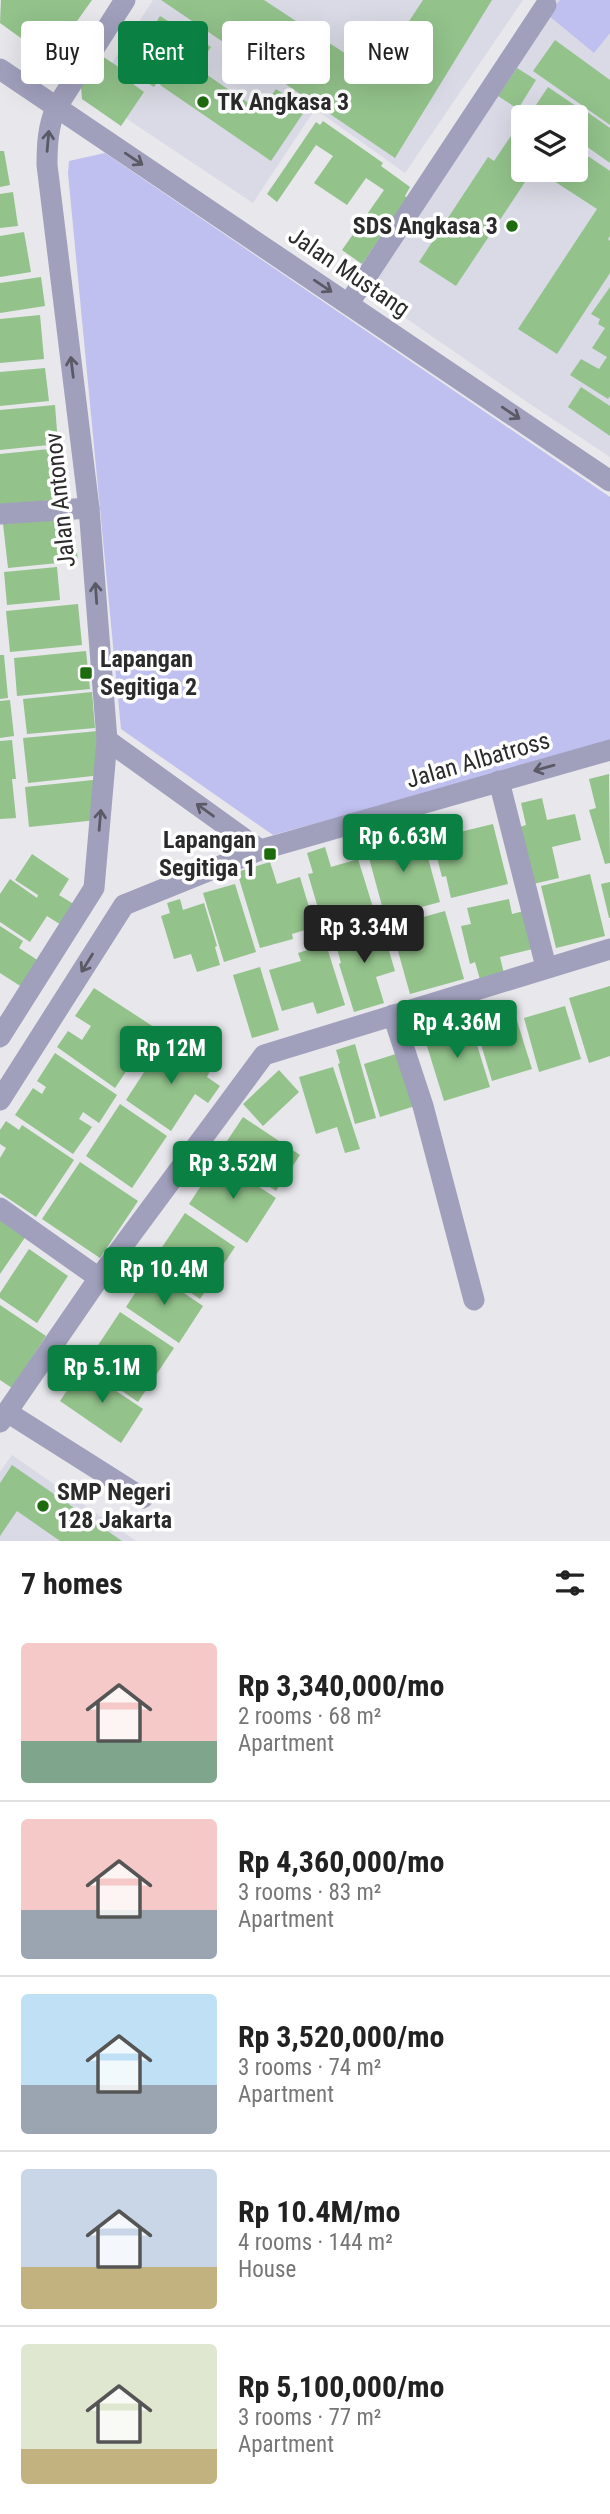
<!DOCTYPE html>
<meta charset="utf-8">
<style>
:root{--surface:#fff;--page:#f2f2f2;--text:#222;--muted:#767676;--line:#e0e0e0;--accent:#0b8043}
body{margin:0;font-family:"Roboto Condensed",sans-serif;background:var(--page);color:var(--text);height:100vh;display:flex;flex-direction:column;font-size:26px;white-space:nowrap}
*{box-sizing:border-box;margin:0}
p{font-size:23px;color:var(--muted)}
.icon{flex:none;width:38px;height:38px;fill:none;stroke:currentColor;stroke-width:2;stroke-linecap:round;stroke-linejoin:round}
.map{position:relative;height:1541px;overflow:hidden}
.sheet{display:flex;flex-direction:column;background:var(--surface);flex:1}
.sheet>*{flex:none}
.guide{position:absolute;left:21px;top:21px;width:569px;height:63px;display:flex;gap:14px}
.fabs{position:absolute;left:511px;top:105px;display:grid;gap:14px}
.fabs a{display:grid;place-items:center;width:77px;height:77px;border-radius:7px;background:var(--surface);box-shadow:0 7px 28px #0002;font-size:35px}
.price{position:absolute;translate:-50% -60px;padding:0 16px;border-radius:7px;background:var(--accent);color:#fff;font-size:23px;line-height:46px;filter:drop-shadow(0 2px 4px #0008)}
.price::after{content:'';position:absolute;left:50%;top:42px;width:21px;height:16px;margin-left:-10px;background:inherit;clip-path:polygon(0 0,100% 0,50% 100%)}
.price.current{background:#222;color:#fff}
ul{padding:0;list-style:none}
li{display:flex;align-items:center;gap:21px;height:175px;padding:0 21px}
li+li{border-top:2px solid var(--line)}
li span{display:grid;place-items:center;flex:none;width:196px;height:140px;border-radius:7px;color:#555}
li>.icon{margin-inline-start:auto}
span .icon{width:84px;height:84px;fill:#fffc;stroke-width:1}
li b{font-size:30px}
h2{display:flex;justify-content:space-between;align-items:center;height:84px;padding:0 21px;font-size:30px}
.pill{padding:0 24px;border-radius:7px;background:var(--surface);box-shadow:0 7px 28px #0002;font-size:24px;line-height:63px}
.pill.current{background:var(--accent);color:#fff}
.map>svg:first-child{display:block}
.built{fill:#dadae6;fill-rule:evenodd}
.park{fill:#bfbff0}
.building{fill:#93c28b}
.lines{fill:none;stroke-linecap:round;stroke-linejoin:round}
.minor{stroke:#a0a0bd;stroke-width:21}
.oneway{stroke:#5a5a66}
.poi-dot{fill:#1e6b0d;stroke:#fff;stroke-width:2.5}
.labels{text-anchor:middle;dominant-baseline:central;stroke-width:7;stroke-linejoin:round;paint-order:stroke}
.poi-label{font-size:24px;font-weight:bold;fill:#2b2b2c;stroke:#fff;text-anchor:start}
.street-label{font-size:24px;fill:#2b2b2c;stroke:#fff}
</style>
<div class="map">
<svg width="610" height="1541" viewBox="0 0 610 1541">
<rect width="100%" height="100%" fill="#e7e7ec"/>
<g class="built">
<polygon points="153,0 523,0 405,173 315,109 253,203 91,95"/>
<path d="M 541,0 L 610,0 L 610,457 L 530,404 L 358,285 ZM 523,117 L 576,117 L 576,170 L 523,170 Z"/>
<polygon points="12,1455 136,1541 0,1541 0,1472"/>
</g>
<g class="park">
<polygon points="560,0 610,0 610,33 594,53 548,15"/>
<polygon points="105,153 610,497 610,743 273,835 121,729 68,173 69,161"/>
</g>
<g class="building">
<polygon points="92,0 50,59 0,23 1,0"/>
<polygon points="161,0 264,0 375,73 423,0 492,0 395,158"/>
<polygon points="160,16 187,33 154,87 127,70"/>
<polygon points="193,35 211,47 197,68 260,111 276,89 306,109 271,161 160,85"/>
<polygon points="555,40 610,80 610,125 533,71"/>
<polygon points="102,56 135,78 133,84 144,92 121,126 82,99 81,87"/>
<polygon points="517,68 536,80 518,109 498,96"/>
<polygon points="548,87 576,106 569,117 542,117 532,111"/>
<polygon points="583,109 610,128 610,163 576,139 576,119"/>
<polygon points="323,121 383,163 381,166 410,187 405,196 407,198 362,264 342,250 384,190 366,178 347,205 314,183 333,156 316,145 277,202 267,194 316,122 320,125"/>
<polygon points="517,127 523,131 523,170 533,170 456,286 419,262 488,157 494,161"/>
<polygon points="576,148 610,171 610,236 608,239 610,241 610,273 557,354 518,329 597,209 537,170 576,170"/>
<polygon points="0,151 4,151 10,185 0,187"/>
<polygon points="13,192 18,226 0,228 0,194"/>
<polygon points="24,232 31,272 0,277 0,236"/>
<polygon points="41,277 45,306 0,313 0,283"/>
<polygon points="610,287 610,396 608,399 570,375 581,359 599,369 607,357 592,348 605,328 598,324 600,319 591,314"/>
<polygon points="40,315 44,359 0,363 0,319"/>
<polygon points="45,368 49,401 0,406 0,372"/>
<polygon points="581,387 610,406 610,436 568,407"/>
<polygon points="55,405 58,444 0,450 0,410"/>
<polygon points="59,448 64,499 0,505 0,454"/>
<polygon points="73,517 78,561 8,568 3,524"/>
<polygon points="57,567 60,600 7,605 4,572"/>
<polygon points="78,604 82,645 10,652 6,611"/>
<polygon points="86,651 90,689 17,696 14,658"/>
<polygon points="0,655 4,655 8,698 0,699"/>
<polygon points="92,692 95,728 27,734 23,699"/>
<polygon points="10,700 14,736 0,738 0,701"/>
<polygon points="98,731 102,775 28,783 23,738"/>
<polygon points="12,740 16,779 12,779 16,818 0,819 0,741"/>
<polygon points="609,774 610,863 605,864 589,810 596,808 589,779"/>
<polygon points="93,780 97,820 29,827 25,787"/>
<polygon points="542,798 547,820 575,814 581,840 552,847 559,878 529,885 520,827 526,825 521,803"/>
<polygon points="457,820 460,832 493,824 508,884 451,898 446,876 442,877 429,826"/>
<polygon points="421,832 440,902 385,917 366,847"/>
<polygon points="325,847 331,867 358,859 376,917 325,932 308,874 313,873 307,853"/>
<polygon points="32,854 69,879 59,895 80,908 66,928 47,916 30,942 0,922 0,894 10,879 37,898 38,895 15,880"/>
<polygon points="270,862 277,884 300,877 315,927 292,934 293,939 260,948 237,872"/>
<polygon points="590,874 605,936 556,948 541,886"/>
<polygon points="610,882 610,918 609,918 601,884"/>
<polygon points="235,884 256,952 224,962 203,893"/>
<polygon points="180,899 183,910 204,903 217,946 215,947 220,965 197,972 191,954 174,959 161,916 170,913 167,903"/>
<polygon points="509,899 512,914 528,910 537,948 500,957 505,978 481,983 475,962 470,964 461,926 471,924 467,908"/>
<polygon points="445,911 464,979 410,994 391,926"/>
<polygon points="381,924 395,971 376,977 384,1003 354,1012 339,964 341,963 334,938"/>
<polygon points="0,926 23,941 19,948 42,963 25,989 0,973"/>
<polygon points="326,944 345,1005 317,1014 313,1002 282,1011 269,970 301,961 298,953"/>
<polygon points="260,967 279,1030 252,1038 233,975"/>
<polygon points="610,986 610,1056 589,1063 569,998"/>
<polygon points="94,988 160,1031 141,1060 136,1057 115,1088 57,1047 68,1031 82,1040 91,1026 75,1016"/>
<polygon points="565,1006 581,1059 539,1072 524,1018"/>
<polygon points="513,1008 532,1069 492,1081 474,1021"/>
<polygon points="469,1019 490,1087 444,1101 423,1033"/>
<polygon points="165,1040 210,1071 207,1077 220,1086 208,1103 195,1094 171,1131 126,1100"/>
<polygon points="355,1044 376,1118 355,1124 338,1064 340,1063 336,1050"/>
<polygon points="55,1053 117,1095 99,1123 83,1112 79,1119 92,1127 73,1154 15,1115 33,1088 42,1094 46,1087 37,1081"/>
<polygon points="399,1053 415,1106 380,1117 364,1064"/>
<polygon points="333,1067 360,1149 345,1153 337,1127 316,1134 299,1077"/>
<polygon points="279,1070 299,1092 263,1126 243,1104"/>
<polygon points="120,1104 167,1136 132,1188 86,1156"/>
<polygon points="243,1117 300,1155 276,1191 219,1153"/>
<polygon points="6,1121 19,1130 22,1125 74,1160 36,1217 0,1193 0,1158 6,1148 0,1144 0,1130"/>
<polygon points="218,1160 276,1198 247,1243 189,1204"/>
<polygon points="80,1162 138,1201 100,1258 42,1219"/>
<polygon points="185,1213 235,1247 200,1299 150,1265"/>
<polygon points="0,1219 26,1236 0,1274"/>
<polygon points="29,1249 68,1276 37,1323 0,1298 0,1293"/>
<polygon points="150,1270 203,1306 179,1343 126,1307"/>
<polygon points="0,1305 46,1336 12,1388 0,1380"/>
<polygon points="120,1312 174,1348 138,1402 85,1365"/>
<polygon points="82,1368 143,1409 121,1443 60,1401"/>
<polygon points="12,1465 122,1541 60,1541 17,1511 0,1536 0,1483"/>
</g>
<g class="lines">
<g class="minor">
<polyline points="0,69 610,481"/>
<polyline points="349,303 546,5"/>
<polyline points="0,514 89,508"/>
<polyline points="107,740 260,850"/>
<polyline points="499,781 546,967"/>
<polyline points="124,905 260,850 610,750"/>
<polyline points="393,1015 423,1106 474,1300"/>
<path d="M 0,1037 L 94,888 L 107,740 L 89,508 L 47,165 C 47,145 48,126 56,108 L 125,0"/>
<polyline points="0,1100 124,905"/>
<polyline points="0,1208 99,1278"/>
<polyline points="7,1412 143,1498"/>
<polyline points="0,1422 99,1278 264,1055 610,949"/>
</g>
</g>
<defs><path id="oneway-shaft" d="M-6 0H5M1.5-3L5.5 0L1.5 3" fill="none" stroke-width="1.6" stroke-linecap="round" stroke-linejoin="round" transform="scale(1.75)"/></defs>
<g class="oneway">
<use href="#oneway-shaft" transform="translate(48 141) rotate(-85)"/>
<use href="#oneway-shaft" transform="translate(134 159) rotate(34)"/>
<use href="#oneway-shaft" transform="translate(323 286) rotate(34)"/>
<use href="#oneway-shaft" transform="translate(72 367) rotate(-97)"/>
<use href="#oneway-shaft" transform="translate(511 413) rotate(34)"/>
<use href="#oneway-shaft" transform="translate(96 593) rotate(-94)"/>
<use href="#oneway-shaft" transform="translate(544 768) rotate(164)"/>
<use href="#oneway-shaft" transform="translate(205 810) rotate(-144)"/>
<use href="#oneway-shaft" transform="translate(100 820) rotate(-85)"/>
<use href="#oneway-shaft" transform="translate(87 963) rotate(122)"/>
</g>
<g class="poi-dot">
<circle cx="203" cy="102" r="7"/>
<circle cx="512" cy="226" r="7"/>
<rect x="79" y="666" width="14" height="14" rx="3.5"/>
<rect x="263" y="847" width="14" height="14" rx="3.5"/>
<circle cx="43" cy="1506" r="7"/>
</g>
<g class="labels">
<g class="poi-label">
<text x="217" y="102">TK Angkasa 3</text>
<text x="498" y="226" text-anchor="end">SDS Angkasa 3</text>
<text x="100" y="659">Lapangan<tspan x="100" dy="28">Segitiga 2</tspan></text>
<text x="256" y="840" text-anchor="end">Lapangan<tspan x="256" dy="28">Segitiga 1</tspan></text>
<text x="57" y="1492">SMP Negeri<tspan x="57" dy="28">128 Jakarta</tspan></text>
</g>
<g class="street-label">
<text transform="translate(349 272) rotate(34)">Jalan Mustang</text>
<text transform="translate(60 500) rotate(-96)">Jalan Antonov</text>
<text transform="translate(478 760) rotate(-16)">Jalan Albatross</text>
</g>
</g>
</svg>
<div class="fabs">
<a><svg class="icon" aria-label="layers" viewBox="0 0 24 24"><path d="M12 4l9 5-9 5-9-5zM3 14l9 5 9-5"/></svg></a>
</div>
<b class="price" style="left:403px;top:874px">Rp 6.63M</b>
<b class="price current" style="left:364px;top:965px">Rp 3.34M</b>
<b class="price" style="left:457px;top:1060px">Rp 4.36M</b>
<b class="price" style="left:171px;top:1086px">Rp 12M</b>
<b class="price" style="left:233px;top:1201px">Rp 3.52M</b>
<b class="price" style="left:164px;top:1307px">Rp 10.4M</b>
<b class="price" style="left:102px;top:1405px">Rp 5.1M</b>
<div class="guide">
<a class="pill">Buy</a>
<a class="pill current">Rent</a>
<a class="pill">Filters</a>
<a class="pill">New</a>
</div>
</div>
<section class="sheet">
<h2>7 homes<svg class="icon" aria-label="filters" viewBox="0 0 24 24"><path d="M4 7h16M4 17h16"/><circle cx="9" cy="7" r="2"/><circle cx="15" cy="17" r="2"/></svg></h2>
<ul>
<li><span style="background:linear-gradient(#f6c9c9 70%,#7fa58c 0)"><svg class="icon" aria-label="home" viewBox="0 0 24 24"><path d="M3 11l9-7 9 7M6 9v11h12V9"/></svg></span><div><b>Rp 3,340,000/mo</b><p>2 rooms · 68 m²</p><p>Apartment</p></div></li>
<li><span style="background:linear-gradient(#f6c9c9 65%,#9aa5b1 0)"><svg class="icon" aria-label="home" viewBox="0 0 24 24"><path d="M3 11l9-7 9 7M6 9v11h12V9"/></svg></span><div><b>Rp 4,360,000/mo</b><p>3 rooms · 83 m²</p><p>Apartment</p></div></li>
<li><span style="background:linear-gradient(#bfe0f5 65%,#9aa5b1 0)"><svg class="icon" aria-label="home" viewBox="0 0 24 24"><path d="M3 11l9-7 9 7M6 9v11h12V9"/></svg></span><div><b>Rp 3,520,000/mo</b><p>3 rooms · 74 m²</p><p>Apartment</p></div></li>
<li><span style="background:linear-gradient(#c9d6e8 70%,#c2b280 0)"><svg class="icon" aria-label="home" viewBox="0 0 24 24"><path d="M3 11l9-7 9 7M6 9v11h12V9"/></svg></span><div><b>Rp 10.4M/mo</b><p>4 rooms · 144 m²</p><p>House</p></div></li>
<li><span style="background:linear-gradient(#dfe7d0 75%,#c2b280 0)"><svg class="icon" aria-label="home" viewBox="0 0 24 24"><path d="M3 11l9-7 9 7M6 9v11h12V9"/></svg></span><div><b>Rp 5,100,000/mo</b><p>3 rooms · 77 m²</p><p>Apartment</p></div></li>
</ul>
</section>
